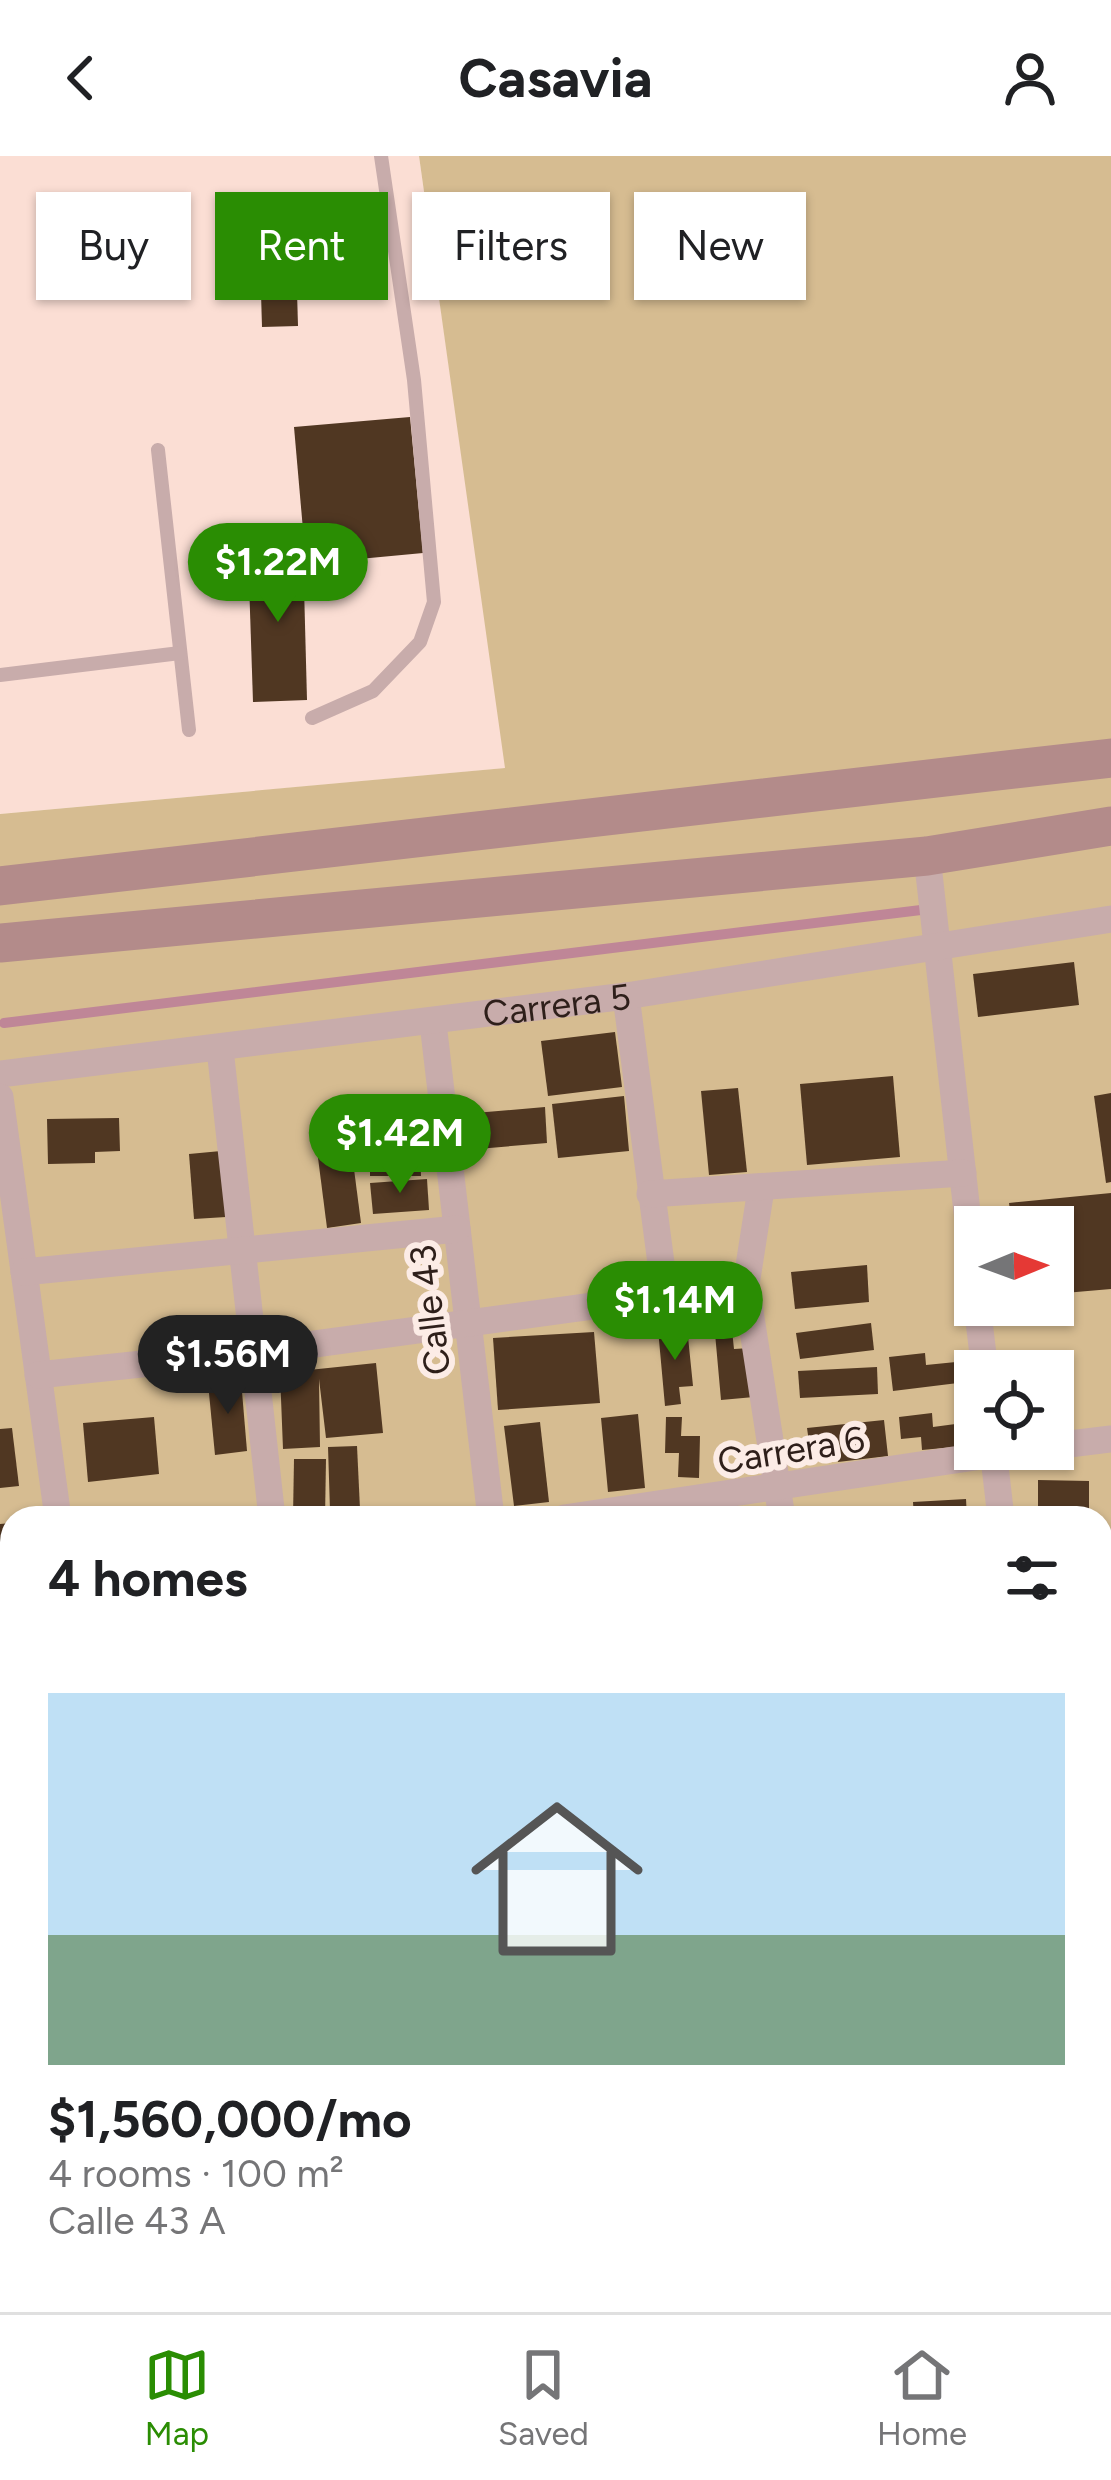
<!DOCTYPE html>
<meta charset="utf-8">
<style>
:root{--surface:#fff;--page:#f2f2f2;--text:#202124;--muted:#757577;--line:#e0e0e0;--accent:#2a8d03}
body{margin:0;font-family:Figtree,sans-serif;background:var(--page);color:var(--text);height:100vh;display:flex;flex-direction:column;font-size:45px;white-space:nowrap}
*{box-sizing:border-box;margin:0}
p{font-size:39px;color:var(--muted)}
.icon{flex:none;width:66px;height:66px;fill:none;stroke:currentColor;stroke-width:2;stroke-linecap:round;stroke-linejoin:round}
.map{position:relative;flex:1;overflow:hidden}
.side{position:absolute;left:0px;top:1350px;width:1113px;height:807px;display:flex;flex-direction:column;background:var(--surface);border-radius:36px 36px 0 0;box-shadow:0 3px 9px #0004}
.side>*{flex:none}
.banner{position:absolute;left:36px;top:36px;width:1041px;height:108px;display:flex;gap:24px}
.needle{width:78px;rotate:89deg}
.controls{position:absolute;left:954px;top:1050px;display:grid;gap:24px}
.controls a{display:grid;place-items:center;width:120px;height:120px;border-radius:0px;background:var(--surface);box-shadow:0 3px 9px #0004;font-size:60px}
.price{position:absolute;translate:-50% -102px;padding:0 27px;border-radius:42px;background:var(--accent);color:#fff;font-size:39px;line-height:78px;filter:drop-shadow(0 3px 6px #0008)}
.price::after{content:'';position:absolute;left:50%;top:72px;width:36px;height:27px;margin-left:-18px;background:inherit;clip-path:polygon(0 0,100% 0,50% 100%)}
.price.selected{background:#222;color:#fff}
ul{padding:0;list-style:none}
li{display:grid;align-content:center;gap:24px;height:636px;padding:0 48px}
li+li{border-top:3px solid var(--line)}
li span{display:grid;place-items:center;height:372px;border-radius:0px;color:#555}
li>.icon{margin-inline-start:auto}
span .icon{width:216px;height:216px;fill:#fffc;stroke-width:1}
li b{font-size:51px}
h2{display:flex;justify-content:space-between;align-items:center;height:144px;padding:0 48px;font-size:51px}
.tag{padding:0 42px;border-radius:0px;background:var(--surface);box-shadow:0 3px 9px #0004;font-size:42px;line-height:108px}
.tag.selected{background:var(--accent);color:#fff}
header{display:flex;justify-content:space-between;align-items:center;height:156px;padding:0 48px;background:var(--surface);font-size:54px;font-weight:700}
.dock{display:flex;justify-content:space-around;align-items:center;height:168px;border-top:3px solid var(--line);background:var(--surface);font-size:33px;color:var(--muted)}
.dock a{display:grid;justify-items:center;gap:6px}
.dock .selected{color:var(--accent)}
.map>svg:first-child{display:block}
.built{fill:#fbded4}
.green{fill:#d6bc91;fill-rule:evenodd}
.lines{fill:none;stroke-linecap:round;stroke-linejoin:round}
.stream{stroke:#bf8697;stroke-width:10}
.building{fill:#503722}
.lane{stroke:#c8acab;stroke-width:14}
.street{stroke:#c8acab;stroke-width:27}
.secondary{stroke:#b38b8a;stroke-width:39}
.labels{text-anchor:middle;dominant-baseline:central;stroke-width:12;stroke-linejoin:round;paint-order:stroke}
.street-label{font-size:36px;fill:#2e1f1a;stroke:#fcece6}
</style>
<header><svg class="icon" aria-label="back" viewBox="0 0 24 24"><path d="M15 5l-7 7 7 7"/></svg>Casavia<svg class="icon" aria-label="person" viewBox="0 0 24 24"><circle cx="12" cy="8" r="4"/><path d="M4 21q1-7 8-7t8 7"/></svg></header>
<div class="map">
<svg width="1111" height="2156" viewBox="0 0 1111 2156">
<rect width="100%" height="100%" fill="#fcece6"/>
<polygon class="built" points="0,0 419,0 506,612 0,658"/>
<path class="green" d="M 419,0 L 1111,0 L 1111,2156 L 0,2156 L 0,658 L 505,612 ZM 975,1071 L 1053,1071 L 1053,1149 L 975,1149 ZM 975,1215 L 1053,1215 L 1053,1293 L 975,1293 ZM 12,1362 L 1101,1362 L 1101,2145 L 12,2145 Z"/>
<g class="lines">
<polyline class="stream" points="4,867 929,753"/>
</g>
<g class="building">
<polygon points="295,66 298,170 262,171 259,68"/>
<polygon points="410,261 423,397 306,408 294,271"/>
<polygon points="303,393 307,544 253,546 248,395"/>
<polygon points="1074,806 1079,849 978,861 973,818"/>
<polygon points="615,876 622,931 548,940 541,885"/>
<polygon points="893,920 900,1001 807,1009 800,928"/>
<polygon points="738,932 747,1016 709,1019 701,935"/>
<polygon points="1111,937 1111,1026 1106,1027 1094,940"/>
<polygon points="624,940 629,995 558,1002 552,948"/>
<polygon points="545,951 547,987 466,994 463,958"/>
<polygon points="119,962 120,995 95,996 95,1007 48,1008 47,963"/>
<polygon points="351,990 361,1067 327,1072 317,994"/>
<polygon points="420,991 421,1020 370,1020 370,993"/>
<polygon points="221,995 226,1061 194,1063 189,998"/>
<polygon points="427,1023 429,1054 373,1058 370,1027"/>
<polygon points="1111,1037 1111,1133 1053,1138 1053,1071 1012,1071 1009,1047"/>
<polygon points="867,1109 869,1146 795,1153 791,1116"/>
<polygon points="731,1165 734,1193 750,1192 754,1241 721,1244 714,1166"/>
<polygon points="871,1167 874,1194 800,1203 796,1177"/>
<polygon points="687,1171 693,1230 679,1231 681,1248 665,1250 658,1173"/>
<polygon points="594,1176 600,1247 498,1254 493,1182"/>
<polygon points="925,1197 926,1209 956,1206 958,1227 893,1235 889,1201"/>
<polygon points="376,1207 383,1277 326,1282 319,1223 320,1291 283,1293 280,1217"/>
<polygon points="877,1211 878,1238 800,1242 798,1215"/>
<polygon points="241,1224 247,1295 215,1299 208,1227"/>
<polygon points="932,1257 933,1271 963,1267 965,1290 922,1294 921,1281 901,1283 899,1261"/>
<polygon points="638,1258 645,1332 608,1336 601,1262"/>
<polygon points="154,1261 159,1318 88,1326 83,1267"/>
<polygon points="666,1261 682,1261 681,1280 700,1280 699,1322 678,1321 679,1297 665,1297"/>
<polygon points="884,1264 888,1300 838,1306 837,1291 810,1293 807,1272"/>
<polygon points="540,1266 549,1346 514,1350 504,1270"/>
<polygon points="12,1272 19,1330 0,1332 0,1273"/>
<polygon points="357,1290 360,1353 330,1354 328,1291"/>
<polygon points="294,1303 326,1303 325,1362 293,1361"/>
<polygon points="1038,1324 1089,1325 1089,1362 1038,1362"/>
<polygon points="966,1343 967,1362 914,1362 913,1346"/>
<polygon points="897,1352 898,1362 826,1362 825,1355"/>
<polygon points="159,1354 159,1362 89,1362 89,1356"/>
<polygon points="12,1367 12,1402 0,1403 0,1368"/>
<polygon points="1111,1397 1111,1437 1101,1438 1101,1398"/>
<polygon points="1111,1506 1111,1552 1101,1553 1101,1507"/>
<polygon points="12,1538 12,1572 0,1573 0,1539"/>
<polygon points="12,1629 12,1661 0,1663 0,1631"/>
<polygon points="12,1729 12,1766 0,1767 0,1731"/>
<polygon points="0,1835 12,1835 12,1882 6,1882 6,1860 0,1860"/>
<polygon points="10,2095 16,2156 0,2156 0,2096"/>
<polygon points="269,2145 334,2145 335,2156 270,2156"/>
<polygon points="601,2145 674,2145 675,2156 602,2156"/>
<polygon points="844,2145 907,2145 908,2156 845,2156"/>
</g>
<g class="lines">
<g class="lane">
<polyline points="158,294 189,574"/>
<polyline points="0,519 180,497"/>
<polyline points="312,562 373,535 420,486 434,446 414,224 381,0"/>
</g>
<g class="street">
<polyline points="927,700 975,1127"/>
<polyline points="626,840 665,1138"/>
<polyline points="433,867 491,1362"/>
<polyline points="220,893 272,1362"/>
<path id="s1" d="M 0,918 L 626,840 L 1111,763"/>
<polyline points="0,941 58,1362"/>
<polyline points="761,1033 746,1129 782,1362"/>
<polyline points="650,1038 963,1017"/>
<polyline points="24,1116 457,1073"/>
<polyline points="977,1149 985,1215"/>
<polyline points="38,1219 256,1196 746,1129"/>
<polyline points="1053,1290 1111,1283"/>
<polyline points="993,1293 1001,1362"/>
<polyline points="564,1362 1028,1293"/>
<polyline points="0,1421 12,1419"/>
<polyline points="1101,1569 1111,1568"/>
<polyline points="0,1686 12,1685"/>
<polyline points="1101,1839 1111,1838"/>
<polyline points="0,1963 12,1961"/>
<polyline points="154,2145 155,2156"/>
<polyline points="688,2145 689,2156"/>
<polyline points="1088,2145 1089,2156"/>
</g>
<g class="secondary">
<polyline points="0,730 1111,602"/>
<polyline points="0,787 927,700 1111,670"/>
</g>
</g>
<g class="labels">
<g class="street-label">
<text stroke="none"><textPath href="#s1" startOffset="561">Carrera 5</textPath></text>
<text transform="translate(430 1154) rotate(-97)">Calle 43</text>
<text transform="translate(791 1294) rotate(-9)">Carrera 6</text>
</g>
</g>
</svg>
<div class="controls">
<a><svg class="needle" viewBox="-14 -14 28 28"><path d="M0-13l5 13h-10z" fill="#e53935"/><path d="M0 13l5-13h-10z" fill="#757577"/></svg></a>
<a><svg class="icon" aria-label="locate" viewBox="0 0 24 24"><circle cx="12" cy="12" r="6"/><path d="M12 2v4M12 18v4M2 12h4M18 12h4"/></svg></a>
</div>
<b class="price" style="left:278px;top:469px">$1.22M</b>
<b class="price" style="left:400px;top:1040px">$1.42M</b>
<b class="price" style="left:675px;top:1207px">$1.14M</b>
<b class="price selected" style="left:228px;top:1261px">$1.56M</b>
<div class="banner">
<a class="tag">Buy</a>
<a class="tag selected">Rent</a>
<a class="tag">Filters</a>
<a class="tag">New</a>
</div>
<section class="side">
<h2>4 homes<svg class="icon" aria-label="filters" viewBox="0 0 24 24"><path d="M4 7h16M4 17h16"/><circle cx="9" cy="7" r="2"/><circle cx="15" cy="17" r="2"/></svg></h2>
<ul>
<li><span style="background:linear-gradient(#bfe0f5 65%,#7fa58c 0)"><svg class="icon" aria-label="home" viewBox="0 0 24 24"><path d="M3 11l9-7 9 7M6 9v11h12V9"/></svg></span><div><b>$1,560,000/mo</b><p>4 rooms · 100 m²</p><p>Calle 43 A</p></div></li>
</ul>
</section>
</div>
<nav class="dock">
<a class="selected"><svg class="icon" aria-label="map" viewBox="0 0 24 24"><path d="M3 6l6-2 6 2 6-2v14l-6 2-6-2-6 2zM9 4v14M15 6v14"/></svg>Map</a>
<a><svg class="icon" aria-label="saved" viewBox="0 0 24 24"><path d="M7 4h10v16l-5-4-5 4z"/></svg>Saved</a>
<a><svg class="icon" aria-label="home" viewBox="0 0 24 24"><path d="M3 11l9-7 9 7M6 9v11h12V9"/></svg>Home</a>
</nav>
